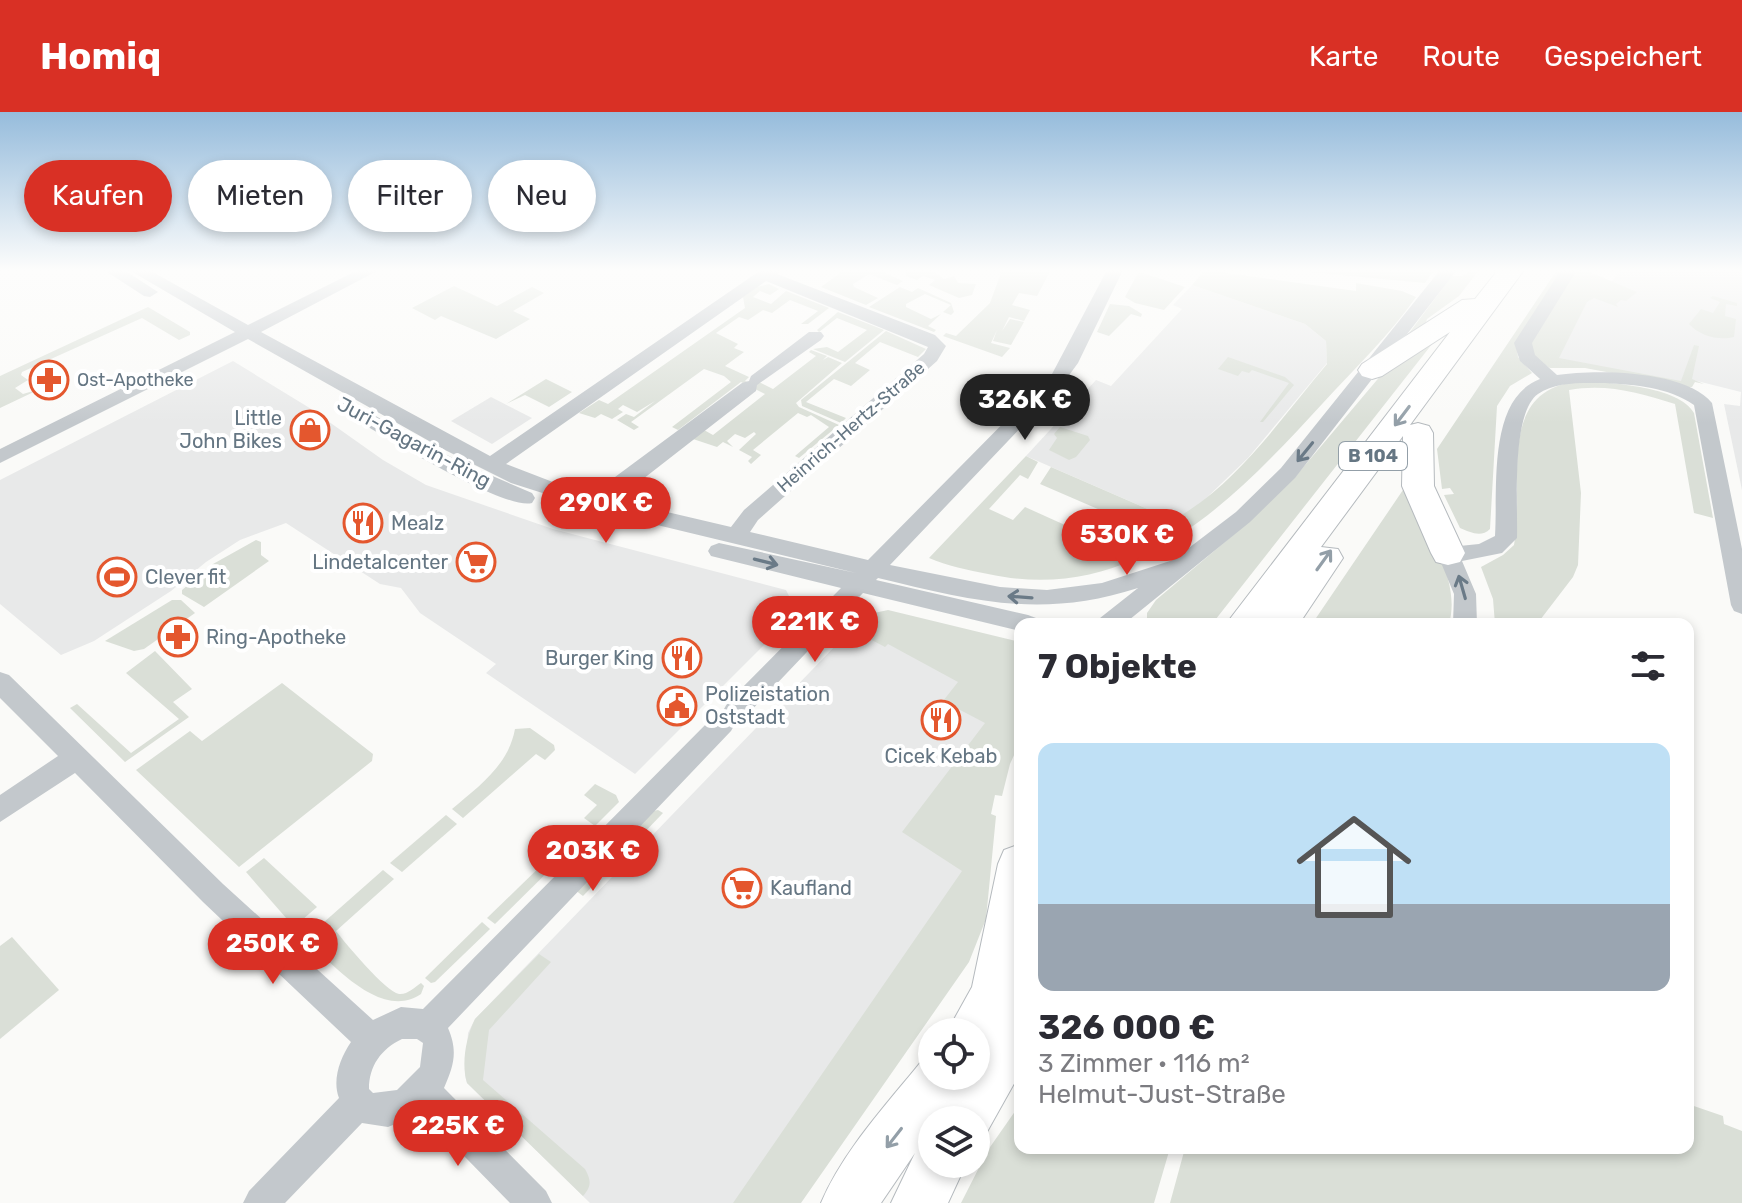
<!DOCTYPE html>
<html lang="de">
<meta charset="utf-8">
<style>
:root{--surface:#fff;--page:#f2f2f3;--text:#2b2b33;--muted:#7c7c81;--accent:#d93025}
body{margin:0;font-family:Rubik,sans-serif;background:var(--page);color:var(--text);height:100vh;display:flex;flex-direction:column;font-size:30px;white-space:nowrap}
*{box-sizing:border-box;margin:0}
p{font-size:26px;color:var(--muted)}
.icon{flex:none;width:44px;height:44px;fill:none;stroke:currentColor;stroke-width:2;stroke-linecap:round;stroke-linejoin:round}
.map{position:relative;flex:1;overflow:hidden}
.drawer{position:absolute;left:1014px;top:506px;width:680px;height:536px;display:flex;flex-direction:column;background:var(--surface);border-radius:16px;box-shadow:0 4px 12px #0003}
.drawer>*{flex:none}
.guide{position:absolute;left:24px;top:48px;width:760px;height:72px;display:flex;gap:16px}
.tools{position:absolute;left:918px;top:906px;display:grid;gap:16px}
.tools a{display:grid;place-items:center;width:72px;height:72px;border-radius:50%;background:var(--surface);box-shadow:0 4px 12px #0003;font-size:40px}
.price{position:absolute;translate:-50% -68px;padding:0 18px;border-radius:28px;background:var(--accent);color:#fff;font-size:26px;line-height:52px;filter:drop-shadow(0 2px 4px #0008)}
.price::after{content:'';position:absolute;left:50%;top:48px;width:24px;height:18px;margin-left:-12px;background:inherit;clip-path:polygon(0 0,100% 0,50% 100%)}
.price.selected{background:#222;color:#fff}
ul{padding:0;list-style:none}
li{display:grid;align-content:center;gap:16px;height:424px;padding:0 24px}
li span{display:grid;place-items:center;height:248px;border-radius:16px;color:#555}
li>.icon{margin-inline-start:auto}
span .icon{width:144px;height:144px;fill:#fffc;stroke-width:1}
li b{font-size:34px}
h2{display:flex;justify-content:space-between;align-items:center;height:96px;padding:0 24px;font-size:34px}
.tag{padding:0 28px;border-radius:36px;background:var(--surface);box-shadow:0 4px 12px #0003;font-size:28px;line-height:72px}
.tag.selected{background:var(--accent);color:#fff}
header{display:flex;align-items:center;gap:48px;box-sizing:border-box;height:112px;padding:0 40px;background:var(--accent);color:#fff}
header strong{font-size:38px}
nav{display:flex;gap:44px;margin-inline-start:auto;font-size:28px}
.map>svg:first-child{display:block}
.built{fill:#e8e9e9}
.green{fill:#dadfd7}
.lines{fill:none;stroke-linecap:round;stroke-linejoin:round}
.primary-casing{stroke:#b5babe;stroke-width:2}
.minor{fill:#c3c8cc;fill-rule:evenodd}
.primary{fill:#fff;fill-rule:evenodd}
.oneway{stroke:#939fa8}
.oneway2{stroke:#6a7a87}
.labels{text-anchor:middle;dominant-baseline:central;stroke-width:8;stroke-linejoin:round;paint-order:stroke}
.far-poi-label{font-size:18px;fill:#657683;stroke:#fff;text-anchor:start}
.far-street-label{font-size:18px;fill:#657683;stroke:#fff}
.shield{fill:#fff;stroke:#939fa8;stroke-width:2}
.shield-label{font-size:18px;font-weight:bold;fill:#657683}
.poi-label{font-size:20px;fill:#657683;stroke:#fff;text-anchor:start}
.street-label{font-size:20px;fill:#657683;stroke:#fff}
</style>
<header>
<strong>Homiq</strong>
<nav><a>Karte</a><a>Route</a><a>Gespeichert</a></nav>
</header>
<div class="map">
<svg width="1742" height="1091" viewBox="0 0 1742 1091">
<rect width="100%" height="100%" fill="#fafaf8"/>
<g class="built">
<polygon points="1623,158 1742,158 1742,378 1724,292 1740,294 1741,280 1693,268 1691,274 1541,248 1578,189 1613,168"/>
<polygon points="1192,173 1305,212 1326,229 1327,251 1248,346 1198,394 1173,408 1026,344 1096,268 1111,274 1182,197 1173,193"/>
<polygon points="233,249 308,295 383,348 426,373 553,417 786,478 797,500 635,662 486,561 496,552 420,501 401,476 380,472 286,411 240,428 206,450 171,479 94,529 61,543 0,492 0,368"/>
<polygon points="491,285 532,306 492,332 451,309"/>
<polygon points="865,503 887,530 1000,585 965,760 780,1091 590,1091 467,971 465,963 468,921 475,907"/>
</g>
<g class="green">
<polygon points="844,158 878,158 903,169 897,173 869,162 853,172 854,175 878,186 866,193 821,175"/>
<polygon points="905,158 932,158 944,167 954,164 958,171 976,172 972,183 959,186 929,173 935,168 923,164 917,168 906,164"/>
<polygon points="991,158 1051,158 1037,184 1019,181 1012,193 1030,198 1024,209 1009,205 1002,219 1010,207 1024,210 1011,233 993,229 997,218 991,231 1010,236 1002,245 943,224 946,221 956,224 990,191 1001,161"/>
<path d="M 1205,158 L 1356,179 L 1356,171 L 1402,179 L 1416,185 C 1390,223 1354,257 1323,291 C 1234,388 1134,494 988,462 C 968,458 947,454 929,446 L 1026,344 L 1038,350 L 1028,367 L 1020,363 L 989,397 L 1013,408 L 1025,395 L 1096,427 L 1114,404 L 1040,372 L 1051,355 L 1173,408 C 1237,373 1281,306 1327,252 L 1326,229 L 1305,212 L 1192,173 Z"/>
<polygon points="1288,158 1434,158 1425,171"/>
<polygon points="1471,158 1479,158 1459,184 1427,207 1425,213 1394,241 1452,164 1462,164"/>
<path d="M 1557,158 L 1565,158 L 1516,230 L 1518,245 L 1532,261 L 1510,274 L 1497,294 L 1490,417 C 1481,426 1470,420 1460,416 L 1444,383 L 1454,382 L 1450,376 L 1442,377 L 1437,337 Z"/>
<polygon points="1574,158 1585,158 1637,180 1626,189 1621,188 1616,192 1618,195 1594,186 1587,190 1559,246 1681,269 1694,233 1699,234 1692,267 1704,272 1695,270 1692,275 1687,275 1585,256 1550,256 1533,246 1531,225"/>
<polygon points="1138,161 1143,161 1185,175 1164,198 1135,191 1125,185"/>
<polygon points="769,172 779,177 770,183 760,179 753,185 771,192 786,179 829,196 808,212 801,212 818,199 790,188 772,201 763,198 748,208 739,205 716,221 738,232 734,236 744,240 725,254 749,265 745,269 751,271 755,268 773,277 816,244 809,240 811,238 827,244 823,248 828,245 842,251 796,291 799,295 839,313 799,346 795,344 829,315 811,303 807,305 798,301 753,338 761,343 751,352 748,349 752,345 739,338 756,322 754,320 745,326 735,322 727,329 733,335 723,330 717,335 693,327 704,318 713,323 765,282 741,270 678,318 672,315 731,270 724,264 704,257 631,310 639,315 634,318 617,308 626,302 634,305 655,289 637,300 623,293 618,297 623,300 612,307 601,302 595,306 579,301 599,288 608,292 745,196 743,185 757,175"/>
<polygon points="454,174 497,194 532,175 544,181 513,199 530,207 496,227 441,204 435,208 412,196"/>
<polygon points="900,175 912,180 918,176 951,191 954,200 951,203 943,200 951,193 925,182 906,192 906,195 931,207 941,202 928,214 936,218 934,220 869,195"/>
<path d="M 1713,184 L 1737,191 L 1737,194 L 1726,192 L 1725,204 L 1736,207 L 1734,225 C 1719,229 1700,224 1689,212 L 1701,197 L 1713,201 L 1720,190 L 1710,186 Z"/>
<polygon points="1110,192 1129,194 1142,202 1141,205 1131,202 1109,224 1097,220"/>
<polygon points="148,195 190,220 190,223 179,228 142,206 22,260 21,263 28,268 15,276 23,282 40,277 0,296 0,264"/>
<polygon points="838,200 884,218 845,250 813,237 827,235 838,240 867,218 837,206 819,220 817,218"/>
<polygon points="886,219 926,237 918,245 880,230 855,251 870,258 851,274 834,267 806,290 846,306 841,311 802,294 801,288"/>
<polygon points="1436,227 1212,512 1147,512 1147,501 1156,488 1251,408 1295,365 1382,262"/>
<polygon points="1228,245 1285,265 1294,273 1263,310 1260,310 1289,271 1252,258 1249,261 1242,259 1238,264 1218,257"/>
<polygon points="546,267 572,280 549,295 525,283 506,292"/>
<path d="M 1582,269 C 1611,271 1679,274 1694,301 L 1713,406 L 1694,401 L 1675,292 C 1641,281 1606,271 1569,278 L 1581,381 L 1578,453 L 1573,465 L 1537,512 L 1495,512 L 1493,487 L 1481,455 L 1503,443 L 1514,433 C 1526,373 1492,276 1582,269 Z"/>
<polygon points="1060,315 1088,324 1090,328 1076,345 1069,348 1049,338 1057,326 1054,322"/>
<path d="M 1405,375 C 1424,414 1462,467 1449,512 L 1312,512 Z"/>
<polygon points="256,428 261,430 261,443 269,449 204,495 182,482 182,478 213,452"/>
<polygon points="172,488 181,488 195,501 144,537 134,539 105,529"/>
<polygon points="888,498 1020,530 1020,630 1010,652 1002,684 995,683 991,702 996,704 986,807 969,850 801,1091 733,1091 962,759 902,720 985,611 943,589 958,570 888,532 885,535 849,516 865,503"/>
<polygon points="155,539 192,577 173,590 189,605 125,650 70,596 77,592 131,641 179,607 126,561"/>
<polygon points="282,571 373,642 372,649 239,755 136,658 190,619 202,629"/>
<path d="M 530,616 L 554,633 L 555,638 L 545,648 L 536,642 L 463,706 L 452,697 C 479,674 508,654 515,617 Z"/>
<polygon points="595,672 616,683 619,690 595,714 584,706 597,693 584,683"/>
<polygon points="658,698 663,701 583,784 575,778 653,699"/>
<polygon points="446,703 457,712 402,760 390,751"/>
<polygon points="582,714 589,719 495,812 487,806"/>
<polygon points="264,746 317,795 294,815 246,760"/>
<path d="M 383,758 L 394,767 L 336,819 C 346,832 385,879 399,882 C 407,883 415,875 421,871 L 424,874 L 421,882 C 380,910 330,849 301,823 L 319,808 L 323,811 Z"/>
<polygon points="482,810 490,817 435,870 431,871 425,866"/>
<polygon points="12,825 59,878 0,927 0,834"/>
<path d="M 539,842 L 551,850 L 489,918 L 483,968 L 585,1057 C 591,1068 592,1074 583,1084 L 467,971 C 461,952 466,925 475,907 Z"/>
<polygon points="1020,992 1020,1036 1170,1036 1154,1091 961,1091 988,1038"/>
<polygon points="1688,992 1723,1004 1724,1012 1742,1019 1742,1091 1170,1091 1185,1036 1688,1036"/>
</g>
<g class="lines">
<defs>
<g id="primary">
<polygon points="1498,158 1524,158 1410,313 1418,311 1429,314 1433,321 1434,374 1465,441 1460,450 1448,453 1436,450 1431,441 1402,374 1403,324 1321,435 1338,437 1343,446 1299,512 1226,512 1450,220 1382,264 1372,267 1362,264 1358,258 1362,252 1462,188 1475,187"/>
<path d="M 1020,732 L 1020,961 L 983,1027 L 976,1029 L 976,1008 L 932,1008 L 932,1019 L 923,1032 L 932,1028 L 932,1052 L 966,1052 L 948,1091 L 891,1091 L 915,1041 L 881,1091 L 821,1091 C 844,1037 888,991 924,946 L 932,942 L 932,964 L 976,964 L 976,920 L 947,920 L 972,875 L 998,752 L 1004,738 Z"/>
</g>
</defs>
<use href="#primary" class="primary-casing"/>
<g class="minor">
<polygon points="104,158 124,158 158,180 150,185 144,184"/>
<path d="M 129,158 L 149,158 L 248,213 L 358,158 L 379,158 L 261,220 L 490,344 L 761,158 L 780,158 L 777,162 L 935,223 L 946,234 L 937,249 L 758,408 L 750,420 L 868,448 L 1052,262 L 1107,158 L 1123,158 L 1078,251 L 1064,270 L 890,453 L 1000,475 L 1047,478 L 1102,471 L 1173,448 L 1236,400 L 1281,356 L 1440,158 L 1457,158 L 1295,366 L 1250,410 L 1124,512 L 1096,512 L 1100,506 L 1138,476 C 1042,507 973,489 878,466 L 876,468 L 1028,503 L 1036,506 L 1040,512 L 1020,512 L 1020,519 L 863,481 L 746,604 L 731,605 L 735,612 L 731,619 L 448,916 C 458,939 454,953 444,976 L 546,1079 L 552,1091 L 510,1091 L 422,1001 L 388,1015 L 362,1011 L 285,1091 L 243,1091 L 249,1079 L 339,986 C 332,968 340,946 351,930 L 203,790 L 75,661 L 0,710 L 0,683 L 58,644 L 0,586 L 0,560 L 9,563 L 223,772 L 373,908 L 401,895 L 423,897 L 713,605 L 728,604 L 724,597 L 728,590 L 841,476 L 711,444 L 708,439 L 711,434 L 719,431 L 856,461 L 599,399 L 511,371 L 445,338 L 248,227 L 0,351 L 0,337 L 235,220 ZM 766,169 L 928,235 L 924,242 L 744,398 L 731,415 L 616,388 L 756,279 L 757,273 L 821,228 L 824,224 L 821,220 L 809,220 L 751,264 L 749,269 L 742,271 L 615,365 L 596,383 L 571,377 L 506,352 ZM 402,927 L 417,927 L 423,931 L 420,955 L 397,978 L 373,981 L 369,977 C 369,954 381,937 402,927 Z"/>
<path d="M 1561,158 L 1577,158 L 1532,231 L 1535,243 L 1557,263 C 1596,257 1686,258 1712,291 L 1742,437 L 1742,502 L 1734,499 L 1731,493 L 1694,293 C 1668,275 1636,273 1605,271 C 1584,271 1556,269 1538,282 C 1511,301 1518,393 1517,426 L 1502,441 L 1462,449 L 1476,482 L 1477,512 L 1453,512 L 1454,482 L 1437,441 L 1440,436 L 1479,432 L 1495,424 C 1498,376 1487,287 1540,267 L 1520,249 L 1514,231 Z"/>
<path d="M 348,289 L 460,350 L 532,381 L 535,386 L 532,391 C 503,399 373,317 341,299 L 339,295 L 341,291 Z"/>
</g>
<use href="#primary" class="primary"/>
</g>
<defs><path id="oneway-shaft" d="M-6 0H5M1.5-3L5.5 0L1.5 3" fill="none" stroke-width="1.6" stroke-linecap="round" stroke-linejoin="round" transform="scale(2)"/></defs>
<g class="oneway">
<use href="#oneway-shaft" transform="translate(1402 304) rotate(127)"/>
<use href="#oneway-shaft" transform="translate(1324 448) rotate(-54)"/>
<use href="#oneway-shaft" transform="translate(894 1026) rotate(128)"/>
</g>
<g class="oneway2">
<use href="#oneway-shaft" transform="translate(1305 340) rotate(129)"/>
<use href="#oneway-shaft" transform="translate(766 450) rotate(14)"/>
<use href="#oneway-shaft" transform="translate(1462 475) rotate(-106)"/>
<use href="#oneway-shaft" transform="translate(1020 485) rotate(-176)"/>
</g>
<linearGradient id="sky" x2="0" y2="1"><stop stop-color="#96bcdc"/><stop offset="0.51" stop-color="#fdfdfc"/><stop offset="1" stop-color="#fdfdfc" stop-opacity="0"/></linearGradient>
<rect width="1742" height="311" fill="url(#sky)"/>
<defs>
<symbol id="pharmacy-ring" viewBox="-11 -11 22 22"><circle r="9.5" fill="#fff" stroke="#e4572e" stroke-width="1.5"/><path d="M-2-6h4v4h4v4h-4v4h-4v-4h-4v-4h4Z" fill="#e4572e"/></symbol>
<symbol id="shop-ring" viewBox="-11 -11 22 22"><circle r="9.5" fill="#fff" stroke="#e4572e" stroke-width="1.5"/><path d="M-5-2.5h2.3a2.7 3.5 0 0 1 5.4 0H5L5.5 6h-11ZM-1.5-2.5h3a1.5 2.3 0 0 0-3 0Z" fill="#e4572e"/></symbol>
<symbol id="restaurant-ring" viewBox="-11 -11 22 22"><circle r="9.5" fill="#fff" stroke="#e4572e" stroke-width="1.5"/><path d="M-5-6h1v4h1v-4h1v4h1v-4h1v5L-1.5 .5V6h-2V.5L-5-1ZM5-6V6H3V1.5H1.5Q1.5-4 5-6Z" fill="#e4572e"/></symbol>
<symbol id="supermarket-ring" viewBox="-11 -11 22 22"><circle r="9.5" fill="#fff" stroke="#e4572e" stroke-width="1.5"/><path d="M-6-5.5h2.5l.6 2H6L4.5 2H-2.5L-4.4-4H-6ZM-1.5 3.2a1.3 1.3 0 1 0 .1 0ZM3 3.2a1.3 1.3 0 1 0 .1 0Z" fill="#e4572e"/></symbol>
<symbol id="stadium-ring" viewBox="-11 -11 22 22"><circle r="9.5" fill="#fff" stroke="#e4572e" stroke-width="1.5"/><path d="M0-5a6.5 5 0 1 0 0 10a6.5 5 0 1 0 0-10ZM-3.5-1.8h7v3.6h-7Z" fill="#e4572e"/></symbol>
<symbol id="civic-ring" viewBox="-11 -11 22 22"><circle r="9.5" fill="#fff" stroke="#e4572e" stroke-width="1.5"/><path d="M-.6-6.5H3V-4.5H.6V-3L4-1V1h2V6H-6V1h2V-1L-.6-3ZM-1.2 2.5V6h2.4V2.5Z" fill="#e4572e"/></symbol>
</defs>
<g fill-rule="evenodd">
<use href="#pharmacy-ring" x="27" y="246" width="44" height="44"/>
<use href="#shop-ring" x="288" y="296" width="44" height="44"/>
<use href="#restaurant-ring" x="341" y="389" width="44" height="44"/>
<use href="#supermarket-ring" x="454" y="428" width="44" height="44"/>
<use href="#stadium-ring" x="95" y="443" width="44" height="44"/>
<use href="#pharmacy-ring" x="156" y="503" width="44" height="44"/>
<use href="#restaurant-ring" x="660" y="524" width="44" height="44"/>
<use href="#civic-ring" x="655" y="572" width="44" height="44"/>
<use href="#restaurant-ring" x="919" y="586" width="44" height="44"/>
<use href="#supermarket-ring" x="720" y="754" width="44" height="44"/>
</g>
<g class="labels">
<g class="far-poi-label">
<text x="77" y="268">Ost-Apotheke</text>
</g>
<g class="far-street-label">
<text transform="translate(851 315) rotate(-41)">Heinrich-Hertz-Straße</text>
</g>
<rect class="shield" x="1339" y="330" width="68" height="28" rx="6"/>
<g class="shield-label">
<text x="1373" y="344">B 104</text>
</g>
<g class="poi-label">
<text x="282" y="306" text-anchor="end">Little<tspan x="282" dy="23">John Bikes</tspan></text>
<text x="391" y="411">Mealz</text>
<text x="448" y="450" text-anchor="end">Lindetalcenter</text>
<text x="145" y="465">Clever fit</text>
<text x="206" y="525">Ring-Apotheke</text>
<text x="654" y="546" text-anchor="end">Burger King</text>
<text x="705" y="582">Polizeistation<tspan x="705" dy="23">Oststadt</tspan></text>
<text x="941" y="644" text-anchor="middle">Cicek Kebab</text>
<text x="770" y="776">Kaufland</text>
</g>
<g class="street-label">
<text transform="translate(414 330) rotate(28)">Juri-Gagarin-Ring</text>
</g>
</g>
</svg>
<div class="tools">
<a><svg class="icon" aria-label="locate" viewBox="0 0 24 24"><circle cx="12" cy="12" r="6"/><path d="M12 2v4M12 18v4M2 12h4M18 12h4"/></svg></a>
<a><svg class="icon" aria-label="layers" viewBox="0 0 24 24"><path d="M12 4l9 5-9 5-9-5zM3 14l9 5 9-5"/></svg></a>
</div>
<b class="price selected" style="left:1025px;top:330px">326K €</b>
<b class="price" style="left:606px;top:433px">290K €</b>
<b class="price" style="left:1127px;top:465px">530K €</b>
<b class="price" style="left:815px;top:552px">221K €</b>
<b class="price" style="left:593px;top:781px">203K €</b>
<b class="price" style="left:273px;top:874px">250K €</b>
<b class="price" style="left:458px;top:1056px">225K €</b>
<div class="guide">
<a class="tag selected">Kaufen</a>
<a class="tag">Mieten</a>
<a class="tag">Filter</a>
<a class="tag">Neu</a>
</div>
<section class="drawer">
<h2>7 Objekte<svg class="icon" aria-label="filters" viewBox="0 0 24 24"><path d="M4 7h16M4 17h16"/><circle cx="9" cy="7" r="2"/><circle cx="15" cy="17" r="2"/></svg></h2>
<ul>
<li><span style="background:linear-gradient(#bfe0f5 65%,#9aa5b1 0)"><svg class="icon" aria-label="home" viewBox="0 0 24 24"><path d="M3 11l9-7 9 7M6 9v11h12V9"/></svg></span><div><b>326 000 €</b><p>3 Zimmer · 116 m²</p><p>Helmut-Just-Straße</p></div></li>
</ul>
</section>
</div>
